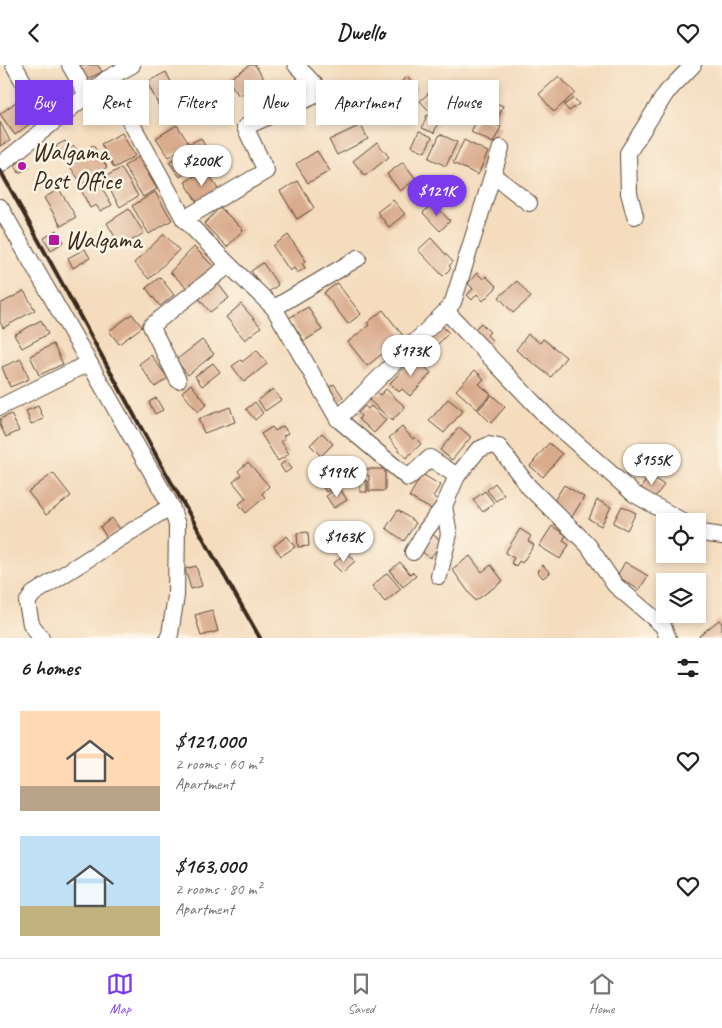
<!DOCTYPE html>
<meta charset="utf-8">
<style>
:root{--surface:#fff;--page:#f6f6f6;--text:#202124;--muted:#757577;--line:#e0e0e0;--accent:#7c3aed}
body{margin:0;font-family:Caveat,sans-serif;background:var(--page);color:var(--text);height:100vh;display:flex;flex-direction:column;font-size:19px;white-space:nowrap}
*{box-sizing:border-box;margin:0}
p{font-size:16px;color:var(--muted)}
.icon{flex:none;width:28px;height:28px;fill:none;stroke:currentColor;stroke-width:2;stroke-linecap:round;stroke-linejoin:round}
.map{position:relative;height:573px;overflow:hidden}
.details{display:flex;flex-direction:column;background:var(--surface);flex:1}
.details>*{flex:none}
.top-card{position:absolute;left:15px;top:15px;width:692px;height:45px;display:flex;gap:10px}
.buttons{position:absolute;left:656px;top:448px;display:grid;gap:10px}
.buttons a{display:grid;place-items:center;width:50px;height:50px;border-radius:0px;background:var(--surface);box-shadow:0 2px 8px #0003;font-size:25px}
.price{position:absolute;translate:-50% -42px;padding:0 11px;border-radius:18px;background:#fff;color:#222;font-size:16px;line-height:32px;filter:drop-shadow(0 1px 2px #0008)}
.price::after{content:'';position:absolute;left:50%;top:30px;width:15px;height:11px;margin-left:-8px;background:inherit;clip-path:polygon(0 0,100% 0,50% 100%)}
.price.active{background:var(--accent);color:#fff}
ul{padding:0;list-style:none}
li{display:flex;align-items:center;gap:15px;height:125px;padding:0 20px}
li span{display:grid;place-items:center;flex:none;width:140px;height:100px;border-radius:0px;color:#555}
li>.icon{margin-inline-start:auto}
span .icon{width:60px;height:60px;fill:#fffc;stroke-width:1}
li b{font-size:21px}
h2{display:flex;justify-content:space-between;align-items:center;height:60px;padding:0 20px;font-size:21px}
.pill{padding:0 18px;border-radius:0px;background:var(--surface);box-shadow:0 2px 8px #0003;font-size:18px;line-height:45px}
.pill.active{background:var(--accent);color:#fff}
header{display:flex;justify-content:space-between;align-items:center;height:65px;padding:0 20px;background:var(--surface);font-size:22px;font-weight:800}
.tab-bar{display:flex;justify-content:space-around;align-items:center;height:70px;border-top:1px solid var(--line);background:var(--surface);font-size:14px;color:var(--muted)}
.tab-bar a{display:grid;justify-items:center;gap:2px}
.tab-bar .active{color:var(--accent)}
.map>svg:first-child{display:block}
.building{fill:#d9ab8d}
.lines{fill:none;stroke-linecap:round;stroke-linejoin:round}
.minor-casing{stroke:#574536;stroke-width:18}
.minor{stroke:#fff;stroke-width:16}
.rail{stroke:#3b2a1e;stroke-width:4}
.poi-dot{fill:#b5179e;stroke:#fcf5e5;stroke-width:2}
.labels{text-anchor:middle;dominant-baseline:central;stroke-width:5;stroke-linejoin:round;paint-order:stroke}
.poi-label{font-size:25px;fill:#3b2a1e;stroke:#fcf5e5;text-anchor:start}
</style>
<header><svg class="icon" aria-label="back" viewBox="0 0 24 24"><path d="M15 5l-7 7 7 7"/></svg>Dwello<svg class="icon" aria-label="heart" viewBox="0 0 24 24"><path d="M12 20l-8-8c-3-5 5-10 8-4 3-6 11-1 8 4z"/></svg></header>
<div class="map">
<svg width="722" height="573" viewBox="0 0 722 573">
<rect width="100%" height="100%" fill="#fcf5e5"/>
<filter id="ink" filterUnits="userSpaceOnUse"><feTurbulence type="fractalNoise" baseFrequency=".02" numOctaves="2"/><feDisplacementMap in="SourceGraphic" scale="10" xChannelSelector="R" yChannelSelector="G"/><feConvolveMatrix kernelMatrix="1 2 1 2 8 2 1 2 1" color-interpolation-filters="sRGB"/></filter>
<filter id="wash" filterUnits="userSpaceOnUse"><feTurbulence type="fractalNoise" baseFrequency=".0096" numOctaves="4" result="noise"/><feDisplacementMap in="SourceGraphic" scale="20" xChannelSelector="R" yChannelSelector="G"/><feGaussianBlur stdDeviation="1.12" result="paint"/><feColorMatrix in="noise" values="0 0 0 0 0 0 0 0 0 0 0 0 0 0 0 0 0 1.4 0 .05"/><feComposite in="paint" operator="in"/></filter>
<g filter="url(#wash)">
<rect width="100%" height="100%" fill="#f4dcbd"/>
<g id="blocks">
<g class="building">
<polygon points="75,0 98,0 102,7 83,16"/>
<polygon points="250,0 255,0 264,14 239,31 228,15"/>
<polygon points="166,7 180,35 161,45 147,17"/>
<polygon points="559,11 575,28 554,47 539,29"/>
<polygon points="407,12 417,24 397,42 387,29"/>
<polygon points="441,17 459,37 447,48 442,42 433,50 420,36"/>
<polygon points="375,25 383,33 376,41 367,32"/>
<polygon points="482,32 503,41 497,56 475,47"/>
<polygon points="21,33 36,54 15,70 0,49"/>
<polygon points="574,33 579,39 569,46 564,40"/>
<polygon points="385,38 392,46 386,51 379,43"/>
<polygon points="370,39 380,52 369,60 359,47"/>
<polygon points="427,50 439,55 434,68 422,63"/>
<polygon points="478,52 501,62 493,78 471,67"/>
<polygon points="0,57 10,76 0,81"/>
<polygon points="177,60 189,79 201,73 214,99 201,106 187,80 169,92 156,73"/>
<polygon points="361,60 368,74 337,90 329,75"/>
<polygon points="419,66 432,72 425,87 412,81"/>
<polygon points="122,68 135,91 114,103 101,79"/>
<polygon points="440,69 457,77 446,101 429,93"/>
<polygon points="464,75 488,87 478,110 453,98"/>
<polygon points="65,76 70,84 74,81 80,89 93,80 107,102 82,119 56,81"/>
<polygon points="377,77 389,92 365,111 353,96"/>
<polygon points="185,86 196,101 180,112 169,97"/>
<polygon points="317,86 330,106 308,118 296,99"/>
<polygon points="138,92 157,124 143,132 124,101"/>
<polygon points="24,94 29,102 19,108 15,100"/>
<polygon points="403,97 416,114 400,126 387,109"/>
<polygon points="121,103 138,131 120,142 103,113"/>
<polygon points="206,104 219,126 198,139 185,117"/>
<polygon points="98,116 112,140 100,146 96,140 90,143 81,125"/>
<polygon points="298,116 314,143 297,154 280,126"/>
<polygon points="59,124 76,152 61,161 44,133"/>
<polygon points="155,127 172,155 149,169 132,141"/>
<polygon points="393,135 405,149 389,162 377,147"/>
<polygon points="433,138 450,156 440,166 423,148"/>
<polygon points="220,142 243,165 227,182 204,159"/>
<polygon points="129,144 144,168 121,182 107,158"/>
<polygon points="57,165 64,177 51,185 44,173"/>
<polygon points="164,169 179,185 149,214 134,198"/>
<polygon points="288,170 306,196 302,198 305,203 297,208 294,203 290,206 273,181"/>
<polygon points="431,173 453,197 449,201 451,203 443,211 418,185"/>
<polygon points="194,182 215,203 191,227 170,207"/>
<polygon points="85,184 90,193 73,203 68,193"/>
<polygon points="263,198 278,220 267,228 251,206"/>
<polygon points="477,208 483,214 486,211 497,222 483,236 477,229 472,235 467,230 473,224 468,218"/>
<polygon points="160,212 174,230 160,241 146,223"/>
<polygon points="216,216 229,233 210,247 197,231"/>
<polygon points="517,216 531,232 513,248 499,232"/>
<polygon points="337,218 361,249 348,259 324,228"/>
<polygon points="24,226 35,245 3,263 0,257 0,239"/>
<polygon points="241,239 261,262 245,275 226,252"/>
<polygon points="308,242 322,265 304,276 289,253"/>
<polygon points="383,245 404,272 395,280 393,277 384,284 386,286 367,301 348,277 369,260 367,258"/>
<polygon points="132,249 142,262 119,279 109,266"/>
<polygon points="41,255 48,269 22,283 14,270"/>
<polygon points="439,258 449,268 437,280 427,270"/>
<polygon points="481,258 490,267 487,270 493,276 487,282 474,265"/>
<polygon points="528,269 540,278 543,274 566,292 551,312 516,285"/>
<polygon points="202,275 214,289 188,310 176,295"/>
<polygon points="53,279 63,299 39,310 30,291"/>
<polygon points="257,285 267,299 244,317 232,301 241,295 242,297"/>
<polygon points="151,290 168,313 155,322 139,299"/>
<polygon points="415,292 431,308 410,331 402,324 399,327 390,318"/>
<polygon points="21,294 29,314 10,322 2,302"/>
<polygon points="213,298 220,307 202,321 195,311"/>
<polygon points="475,305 484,314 479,319 491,329 477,344 456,325"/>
<polygon points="191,319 207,339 198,347 182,327"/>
<polygon points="334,319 343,332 336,338 326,324"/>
<polygon points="273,324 281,335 265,346 258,335"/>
<polygon points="386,324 405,342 392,356 369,335 376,327 380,330"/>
<polygon points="492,330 505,342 491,358 478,345"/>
<polygon points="156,333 163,345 155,349 149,337"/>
<polygon points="448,334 463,346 444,368 429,356"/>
<polygon points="255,337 263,348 255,355 246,344"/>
<polygon points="38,341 44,354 31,359 26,346"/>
<polygon points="365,341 368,344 371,341 386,355 374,368 359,354 361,351 358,348"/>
<polygon points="230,342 235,357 204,368 198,354"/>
<polygon points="11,349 19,366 6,372 0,360 0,354"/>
<polygon points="283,361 288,368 283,371 285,374 281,376 289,389 278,396 261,369 272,362 275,366"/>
<polygon points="402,362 413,374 415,372 421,379 406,393 389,373"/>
<polygon points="459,362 471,372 452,395 440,385"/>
<polygon points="322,368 333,379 321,391 310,380"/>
<polygon points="549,378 562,389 543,412 530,401"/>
<polygon points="286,396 291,404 285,408 280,400"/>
<polygon points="248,397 269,421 262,429 265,432 246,448 239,439 246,433 233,417 241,410 238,406"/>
<polygon points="363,404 385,404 385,426 369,426 369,410 363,410"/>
<polygon points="53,408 71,431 46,450 28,427"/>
<polygon points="334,408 340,419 326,427 320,417"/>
<polygon points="422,409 440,420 433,432 439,435 433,445 409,432"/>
<polygon points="649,410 664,420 655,432 641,423"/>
<rect x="360" y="416" width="7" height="11"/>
<polygon points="495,418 504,430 496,436 487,425"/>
<polygon points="564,420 584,432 572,452 552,439"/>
<polygon points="339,422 347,435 334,443 326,431"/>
<polygon points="485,426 494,438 483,447 473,435"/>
<polygon points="597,435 611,442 601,461 589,454"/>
<polygon points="622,441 636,448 627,465 613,458"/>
<polygon points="398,445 416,458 404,476 386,463"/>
<polygon points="112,453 120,464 107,473 100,462"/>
<polygon points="552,461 566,470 563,476 569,480 560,494 539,481"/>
<polygon points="520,464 531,471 528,476 534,480 522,498 519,496 516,501 511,498 514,493 505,488"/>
<polygon points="308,467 309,481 298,482 297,468"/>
<polygon points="432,469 443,477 430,493 419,484"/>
<polygon points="287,471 295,482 281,491 274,481"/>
<polygon points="347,487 355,496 342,508 333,499"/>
<polygon points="470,491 482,507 491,500 503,516 475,536 452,504"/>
<polygon points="400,497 410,509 412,507 416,511 403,522 390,506"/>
<polygon points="625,497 648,511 639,525 617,511"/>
<polygon points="543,500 550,508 543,513 537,506"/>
<polygon points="196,501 202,521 191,524 185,504"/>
<polygon points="387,508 401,524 385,537 372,521"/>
<polygon points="212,545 218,566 201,571 195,550"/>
<polygon points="719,555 722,559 722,573 701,573 699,571"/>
</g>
</g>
</g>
<g filter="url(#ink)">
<use href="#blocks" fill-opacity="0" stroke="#574536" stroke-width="1"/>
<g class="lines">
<defs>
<g id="minor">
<polyline points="14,0 48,61"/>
<polyline points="70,0 87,30"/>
<polyline points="107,14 184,154 229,200 274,243 338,354 408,413 430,393 457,411 478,385 489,380 499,382 529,422 588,480 615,520 663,561 668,573"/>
<polyline points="0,100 107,14 132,0"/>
<polyline points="493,110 529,138"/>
<polyline points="0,142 171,441 177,460 176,531 170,569 168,573"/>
<polyline points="635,151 629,128 628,88 666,28 693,0"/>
<polyline points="184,154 266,106 245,62 318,29 315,20 296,0"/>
<polyline points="274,243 358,193"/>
<polyline points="446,246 548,353 634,429 682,456"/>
<polyline points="178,315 151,261 229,200"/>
<polyline points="0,342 89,298"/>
<polyline points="338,354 446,246 453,237 501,83"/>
<polyline points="698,465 702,468 722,471"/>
<polyline points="413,487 426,465 444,441"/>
<polyline points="439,511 449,469 444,441 457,411"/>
<polyline points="41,573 31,559 27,538 33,529 171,441"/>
</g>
</defs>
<use href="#minor" class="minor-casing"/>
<use href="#minor" class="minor"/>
<polyline class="rail" points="0,105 162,401 260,573"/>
</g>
</g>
<g class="poi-dot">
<circle cx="22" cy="101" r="5"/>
<rect x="48" y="169" width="12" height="12" rx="2.5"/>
</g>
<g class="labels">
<g class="poi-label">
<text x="32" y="87">Walgama<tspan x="32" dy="29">Post Office</tspan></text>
<text x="65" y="175">Walgama</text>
</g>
</g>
</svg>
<div class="buttons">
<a><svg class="icon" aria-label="locate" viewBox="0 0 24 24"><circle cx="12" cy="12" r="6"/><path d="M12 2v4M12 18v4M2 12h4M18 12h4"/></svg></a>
<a><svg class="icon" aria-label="layers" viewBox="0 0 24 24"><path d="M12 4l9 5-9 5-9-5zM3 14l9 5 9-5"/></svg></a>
</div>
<b class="price" style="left:202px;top:122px">$200K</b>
<b class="price active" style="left:437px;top:152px">$121K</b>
<b class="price" style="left:411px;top:312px">$173K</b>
<b class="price" style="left:652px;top:421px">$155K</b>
<b class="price" style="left:337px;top:433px">$199K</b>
<b class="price" style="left:344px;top:498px">$163K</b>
<div class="top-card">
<a class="pill active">Buy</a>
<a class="pill">Rent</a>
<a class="pill">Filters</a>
<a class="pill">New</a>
<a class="pill">Apartment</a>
<a class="pill">House</a>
</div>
</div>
<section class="details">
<h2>6 homes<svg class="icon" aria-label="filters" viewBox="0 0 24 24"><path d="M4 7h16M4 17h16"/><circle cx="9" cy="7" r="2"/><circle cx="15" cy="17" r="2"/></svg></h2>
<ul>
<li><span style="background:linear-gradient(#ffd9b3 75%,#b9a48a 0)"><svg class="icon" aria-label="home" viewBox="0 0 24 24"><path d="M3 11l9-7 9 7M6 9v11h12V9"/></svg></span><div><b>$121,000</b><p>2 rooms · 60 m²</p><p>Apartment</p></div><svg class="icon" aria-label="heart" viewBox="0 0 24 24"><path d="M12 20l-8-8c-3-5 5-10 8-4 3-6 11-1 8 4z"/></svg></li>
<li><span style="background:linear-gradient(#bfe0f5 70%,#c2b280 0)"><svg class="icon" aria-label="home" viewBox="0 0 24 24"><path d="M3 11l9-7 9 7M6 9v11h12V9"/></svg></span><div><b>$163,000</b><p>2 rooms · 80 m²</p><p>Apartment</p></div><svg class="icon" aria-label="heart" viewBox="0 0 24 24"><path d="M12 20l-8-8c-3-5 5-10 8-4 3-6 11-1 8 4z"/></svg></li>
</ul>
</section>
<nav class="tab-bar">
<a class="active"><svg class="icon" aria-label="map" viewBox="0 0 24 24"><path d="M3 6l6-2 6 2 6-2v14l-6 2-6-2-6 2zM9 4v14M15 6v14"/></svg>Map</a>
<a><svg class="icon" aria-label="saved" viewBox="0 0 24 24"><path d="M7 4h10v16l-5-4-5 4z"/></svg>Saved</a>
<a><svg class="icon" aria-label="home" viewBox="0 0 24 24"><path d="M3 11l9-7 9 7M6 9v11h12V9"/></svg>Home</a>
</nav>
